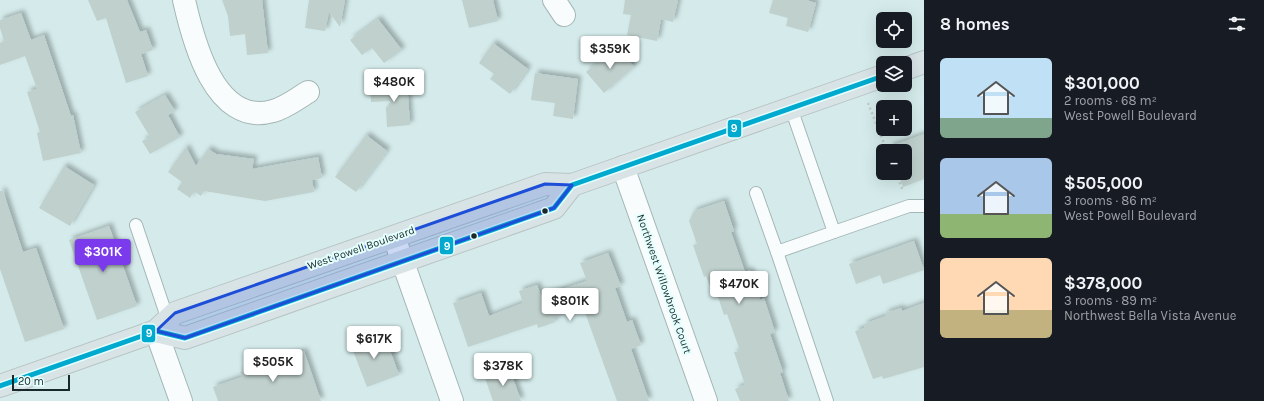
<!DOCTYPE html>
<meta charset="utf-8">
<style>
:root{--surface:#171b24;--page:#242831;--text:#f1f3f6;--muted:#9ea1a6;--accent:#7c3aed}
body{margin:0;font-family:Karla,sans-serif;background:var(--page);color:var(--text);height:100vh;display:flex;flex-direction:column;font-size:15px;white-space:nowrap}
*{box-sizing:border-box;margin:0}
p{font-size:13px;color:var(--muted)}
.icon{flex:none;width:22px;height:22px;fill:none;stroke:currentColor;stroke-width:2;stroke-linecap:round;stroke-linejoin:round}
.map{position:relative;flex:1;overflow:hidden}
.details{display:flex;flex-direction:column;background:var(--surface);width:340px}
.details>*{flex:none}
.fabs{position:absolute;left:876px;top:12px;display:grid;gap:8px}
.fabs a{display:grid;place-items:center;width:36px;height:36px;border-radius:6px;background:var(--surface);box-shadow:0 4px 16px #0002;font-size:20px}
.scale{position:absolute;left:12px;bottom:10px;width:58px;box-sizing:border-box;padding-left:4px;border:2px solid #19292a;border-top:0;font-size:11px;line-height:14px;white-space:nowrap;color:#19292a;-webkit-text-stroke:3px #e5fefe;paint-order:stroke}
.price{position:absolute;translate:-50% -34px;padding:0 9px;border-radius:4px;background:#fff;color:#222;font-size:13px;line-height:26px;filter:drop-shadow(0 1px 2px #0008)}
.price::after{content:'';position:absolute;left:50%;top:24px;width:12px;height:9px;margin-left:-6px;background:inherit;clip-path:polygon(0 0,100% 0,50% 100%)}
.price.current{background:var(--accent);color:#fff}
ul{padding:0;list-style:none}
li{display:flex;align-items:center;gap:12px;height:100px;padding:0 16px}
li span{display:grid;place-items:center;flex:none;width:112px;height:80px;border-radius:6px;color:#555}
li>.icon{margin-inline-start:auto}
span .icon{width:48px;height:48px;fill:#fffc;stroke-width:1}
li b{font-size:17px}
h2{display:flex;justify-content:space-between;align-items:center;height:48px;padding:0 16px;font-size:17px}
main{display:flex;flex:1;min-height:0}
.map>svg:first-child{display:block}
.building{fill:#bfd0cd;filter:url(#shadow)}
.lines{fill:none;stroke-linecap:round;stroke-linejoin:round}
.service-casing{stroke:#a4b6b6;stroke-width:14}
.minor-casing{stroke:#a4b6b6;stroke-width:24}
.primary-casing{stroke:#b9c5c5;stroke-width:24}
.path{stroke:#c1caca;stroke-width:2.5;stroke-dasharray:2 3;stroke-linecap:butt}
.service{stroke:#f9fcfc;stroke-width:12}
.minor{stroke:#f9fcfc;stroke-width:22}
.primary{stroke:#d8e3e6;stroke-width:22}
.bus-1-casing{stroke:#e5fefe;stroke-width:8}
.bus-1{stroke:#00a9ce;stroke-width:5}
.marked{fill:#1d4ed8;fill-opacity:0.2;stroke:#1d4ed8;stroke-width:3;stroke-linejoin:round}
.bus-dot{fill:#19292a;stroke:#e5fefe;stroke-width:1.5}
.labels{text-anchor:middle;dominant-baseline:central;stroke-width:4;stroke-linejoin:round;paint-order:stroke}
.street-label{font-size:11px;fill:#19292a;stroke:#e5fefe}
.line-badge{stroke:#e5fefe;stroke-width:1.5}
.badge-label{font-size:11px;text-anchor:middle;font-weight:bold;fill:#fff}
</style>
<main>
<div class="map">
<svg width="924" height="401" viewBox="0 0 924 401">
<defs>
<filter id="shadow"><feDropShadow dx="3.5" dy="-3.5" stdDeviation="2" flood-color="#0004"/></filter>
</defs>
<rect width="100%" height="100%" fill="#d5ebeb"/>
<g class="building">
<polygon points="88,0 127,0 140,32 146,30 153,50 141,54 148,76 126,83 106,18 97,21"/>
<polygon points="222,0 262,0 268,53 247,55 245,34 230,36 228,16"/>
<polygon points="309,0 345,0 340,27 329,12 325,31 305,28"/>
<polygon points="462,0 493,0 498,21 469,28"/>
<polygon points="625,0 678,0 673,22 661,19 657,41 627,35 631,15 623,14"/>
<polygon points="773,0 806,0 816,3 808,32 786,26 788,18 769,13"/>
<polygon points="21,13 31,40 44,35 71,116 73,115 81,153 43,161 37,133 40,132 27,92 37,89 25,56 0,65 0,43 4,41 0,28 0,20"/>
<polygon points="378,19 402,50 384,63 372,48 362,55 350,40"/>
<polygon points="493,43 528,69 510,94 490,79 494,74 479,63"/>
<polygon points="617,46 634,67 604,93 586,72"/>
<polygon points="535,73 578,79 573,119 553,116 555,103 531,100"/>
<polygon points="407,80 410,125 387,127 386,108 391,101 371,102 370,86 404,84"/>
<polygon points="165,95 175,111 168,115 180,137 150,154 142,141 150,137 135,112"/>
<polygon points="924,134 924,179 903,187 898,173 905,173 905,151 891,151 889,147"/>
<polygon points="366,135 387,151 356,192 335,177"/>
<polygon points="186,147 196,166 208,149 216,154 254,159 252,169 318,157 322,178 312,180 314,192 265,201 204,191 201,196 194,191 190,198 177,189 182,182 168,172"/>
<polygon points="64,166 94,185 70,226 39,208"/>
<polygon points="0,191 3,191 23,252 36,248 64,329 25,342 0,269"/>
<polygon points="724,201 734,231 731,232 745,272 750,270 760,300 764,298 775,332 770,334 783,372 780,373 789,401 740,401 735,389 745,385 734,352 740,351 727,314 724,315 715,288 711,289 706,276 704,277 693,245 697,244 689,221 694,211"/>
<polygon points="109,226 137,306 97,320 69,240"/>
<polygon points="914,241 924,270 883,284 880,275 856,284 849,264"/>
<polygon points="608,253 621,286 615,288 627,322 632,320 641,345 631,349 649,401 617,401 583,307 554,318 555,322 538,328 537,324 468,347 453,303 481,293 489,316 523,303 519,291 537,285 541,296 587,281 580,263"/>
<polygon points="924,303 924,367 883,379 882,376 873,379 855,331 865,328 864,324 886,316 885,313 901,308 902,311"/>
<polygon points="378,333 383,347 388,345 399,375 367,387 350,343"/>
<polygon points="304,351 321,401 218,401 213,387 242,377 240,372"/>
<polygon points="510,370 521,401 493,401 485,378"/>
</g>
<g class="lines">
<defs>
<g id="service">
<polyline points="756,193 777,252 834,232 791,108"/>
<polyline points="136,225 168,320"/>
<polyline points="834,232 909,206 924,206"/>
<polyline points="777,252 827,401"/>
</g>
<g id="minor">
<path d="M 184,0 C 193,40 215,128 273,111 C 285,108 298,98 308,92"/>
<polyline points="554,0 564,15"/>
<polyline points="623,167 706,401"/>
<polyline points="394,237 452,401"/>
<polyline points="156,331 181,401"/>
</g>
<g id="primary">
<polyline points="905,69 924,62"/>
<polyline points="156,331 185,338 554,208 572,185"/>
<polyline points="0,386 156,331 175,313 545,184 572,185 883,76"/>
</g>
</defs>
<use href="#service" class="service-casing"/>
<use href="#minor" class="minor-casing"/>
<use href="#primary" class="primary-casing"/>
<g class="path">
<polyline points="868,103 887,151"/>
<polyline points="896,173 903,191"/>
</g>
<use href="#service" class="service"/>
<use href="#minor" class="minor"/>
<use href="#primary" class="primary"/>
<defs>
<polyline id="bus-1" points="0,386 156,331 185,338 554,208 572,185 883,76"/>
</defs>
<use href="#bus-1" class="bus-1-casing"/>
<use href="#bus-1" class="bus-1"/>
</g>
<path class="marked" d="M 545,184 L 572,185 L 554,208 L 185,338 L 156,331 L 175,313 Z"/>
<g class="bus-dot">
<circle cx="545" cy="211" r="3.5"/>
<circle cx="474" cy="236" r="3.5"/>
</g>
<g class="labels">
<g class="street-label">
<text transform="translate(361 248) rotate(-19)">West Powell Boulevard</text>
<text transform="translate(664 284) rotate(71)">Northwest Willowbrook Court</text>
</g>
</g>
<g class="line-badge">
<rect x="727" y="119" width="15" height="19" rx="4" fill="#00a9ce"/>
<rect x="439" y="236" width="15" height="19" rx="4" fill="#00a9ce"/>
<rect x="141" y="324" width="15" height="19" rx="4" fill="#00a9ce"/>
</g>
<g class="badge-label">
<text x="734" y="132">9</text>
<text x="447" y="250">9</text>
<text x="149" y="337">9</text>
</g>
</svg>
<div class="fabs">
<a><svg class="icon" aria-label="locate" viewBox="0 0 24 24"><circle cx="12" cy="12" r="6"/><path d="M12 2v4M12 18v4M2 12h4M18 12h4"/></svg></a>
<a><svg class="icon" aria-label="layers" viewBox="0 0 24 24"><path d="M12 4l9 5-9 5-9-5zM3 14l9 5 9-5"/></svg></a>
<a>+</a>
<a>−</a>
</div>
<div class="scale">20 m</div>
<b class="price" style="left:610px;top:70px">$359K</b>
<b class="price" style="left:394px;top:103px">$480K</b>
<b class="price current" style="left:103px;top:273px">$301K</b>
<b class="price" style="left:739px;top:305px">$470K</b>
<b class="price" style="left:570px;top:322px">$801K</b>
<b class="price" style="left:374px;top:360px">$617K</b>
<b class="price" style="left:273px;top:383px">$505K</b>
<b class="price" style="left:503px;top:387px">$378K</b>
</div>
<section class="details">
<h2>8 homes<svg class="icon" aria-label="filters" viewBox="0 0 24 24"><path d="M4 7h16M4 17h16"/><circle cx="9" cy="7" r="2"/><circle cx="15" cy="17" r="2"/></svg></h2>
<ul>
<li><span style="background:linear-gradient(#bfe0f5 75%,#7fa58c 0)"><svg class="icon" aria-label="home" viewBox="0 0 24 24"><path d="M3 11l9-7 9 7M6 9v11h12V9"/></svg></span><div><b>$301,000</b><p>2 rooms · 68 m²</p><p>West Powell Boulevard</p></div></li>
<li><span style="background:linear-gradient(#a9c7e8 70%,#8fb573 0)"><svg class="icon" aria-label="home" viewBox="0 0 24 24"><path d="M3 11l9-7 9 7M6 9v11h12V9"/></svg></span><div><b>$505,000</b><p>3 rooms · 86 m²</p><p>West Powell Boulevard</p></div></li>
<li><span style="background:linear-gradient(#ffd9b3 65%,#c2b280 0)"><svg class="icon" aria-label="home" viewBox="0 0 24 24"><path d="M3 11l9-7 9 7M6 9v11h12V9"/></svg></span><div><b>$378,000</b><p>3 rooms · 89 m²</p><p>Northwest Bella Vista Avenue</p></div></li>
</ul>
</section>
</main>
